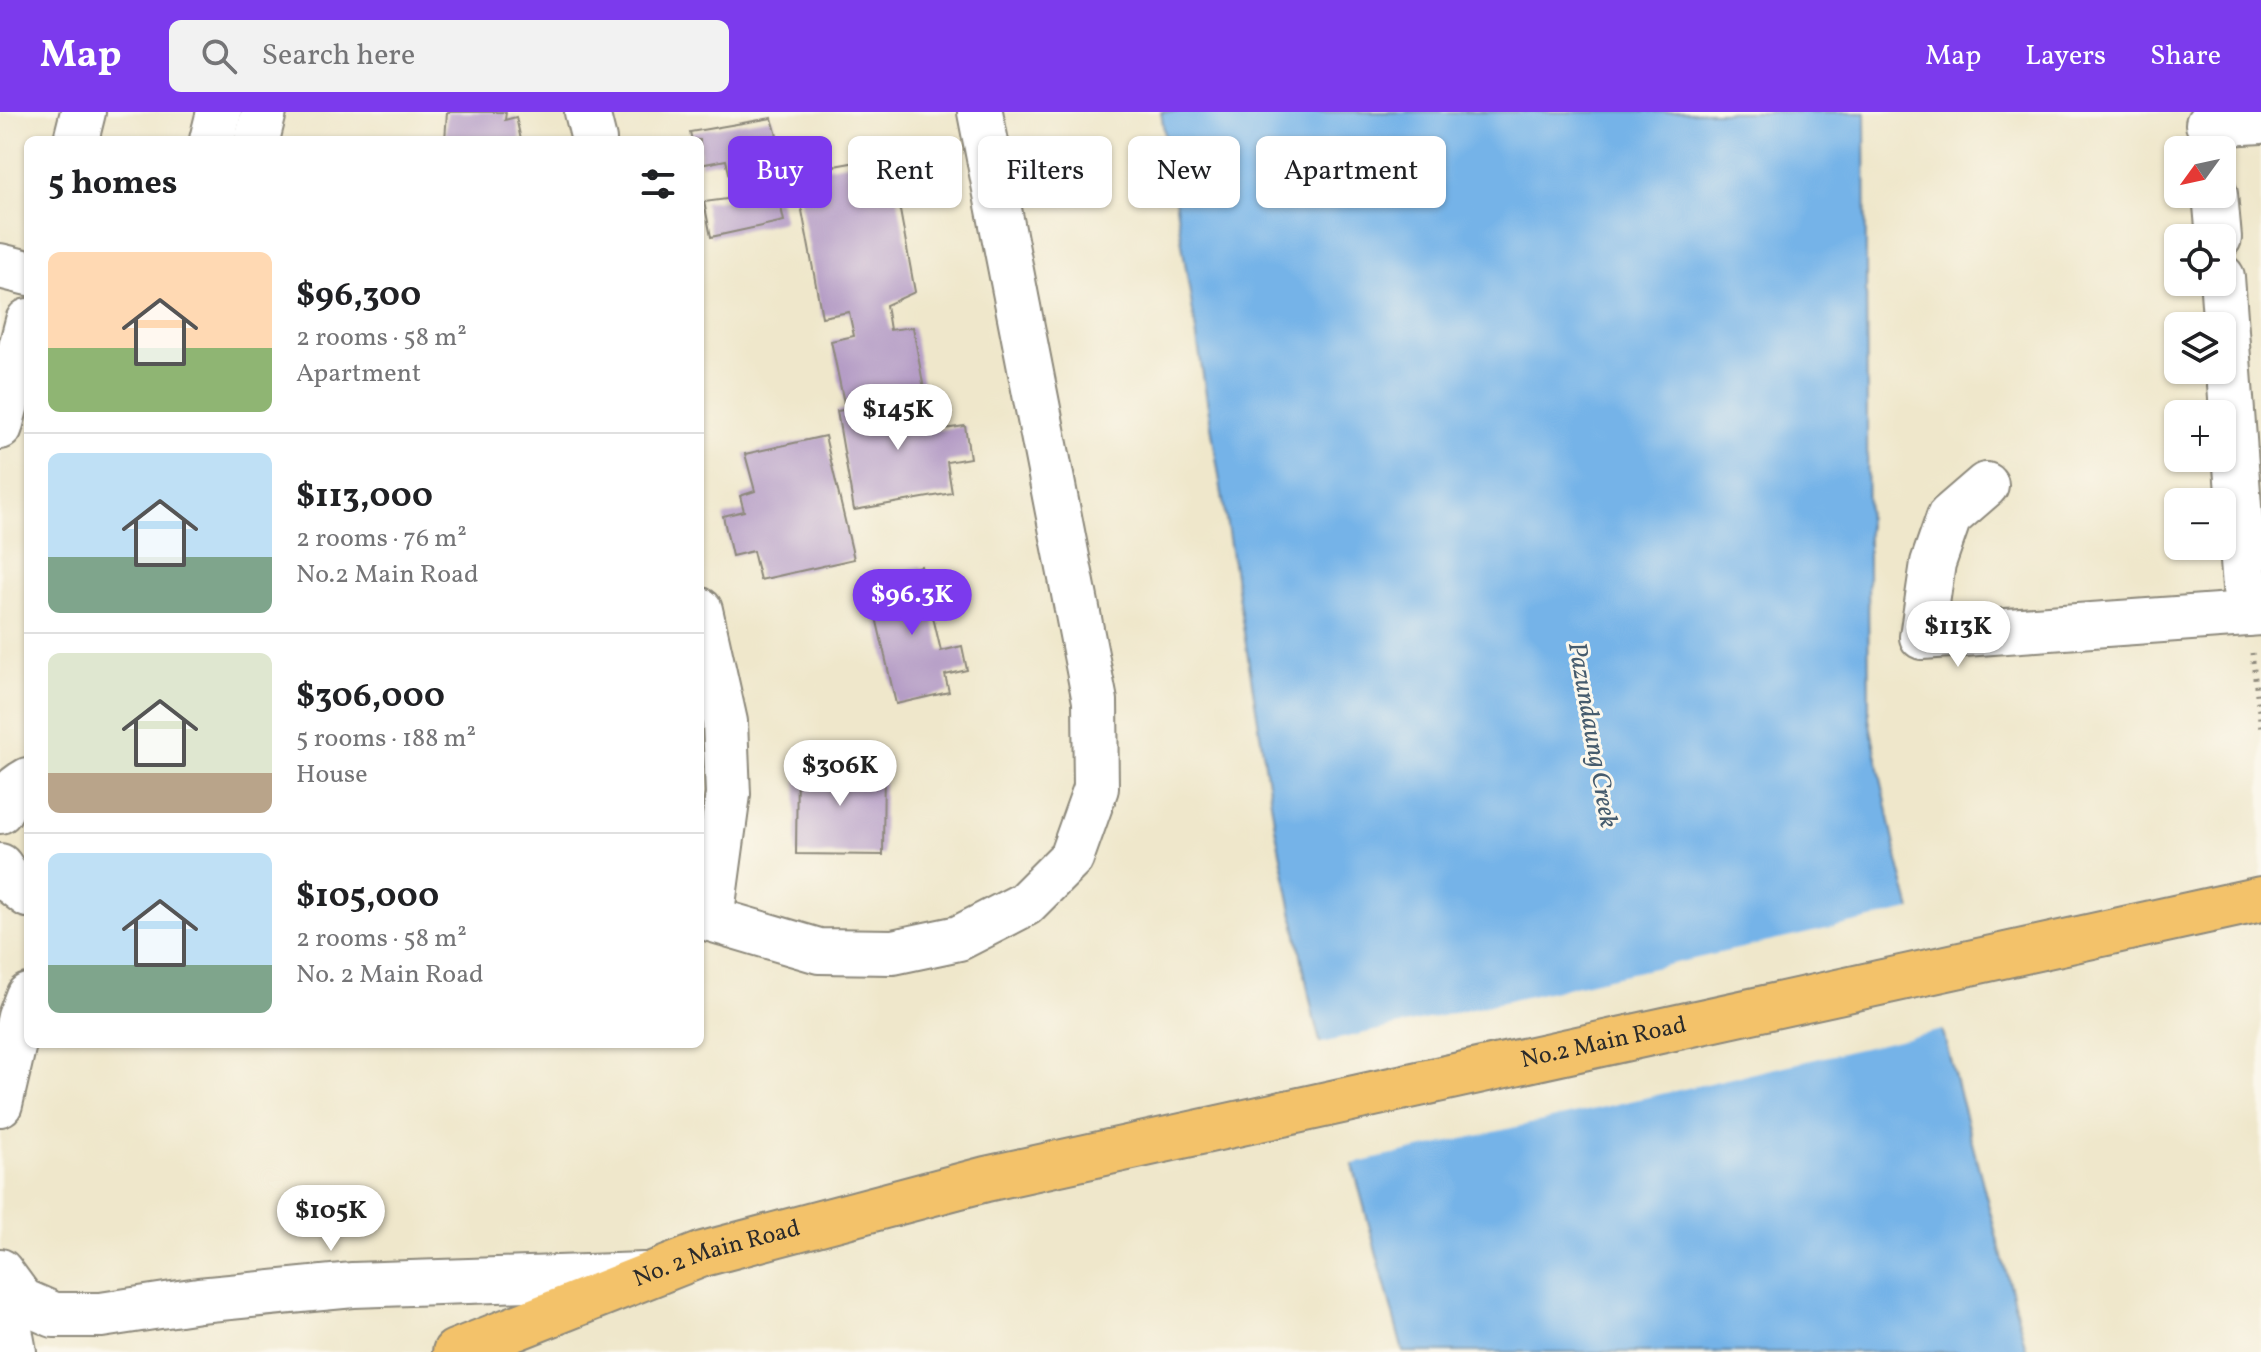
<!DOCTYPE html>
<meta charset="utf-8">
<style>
:root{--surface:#fff;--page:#f2f2f2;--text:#202124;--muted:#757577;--line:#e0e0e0;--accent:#7c3aed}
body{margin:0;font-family:Vollkorn,serif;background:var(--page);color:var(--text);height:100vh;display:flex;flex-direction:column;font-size:30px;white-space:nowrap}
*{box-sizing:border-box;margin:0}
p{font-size:26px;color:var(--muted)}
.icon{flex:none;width:44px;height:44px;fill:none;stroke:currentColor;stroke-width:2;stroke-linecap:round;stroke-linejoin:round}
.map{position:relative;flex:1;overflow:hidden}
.panel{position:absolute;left:24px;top:24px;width:680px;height:912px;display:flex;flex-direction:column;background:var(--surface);border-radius:12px;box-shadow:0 2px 6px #0004}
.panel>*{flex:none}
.guide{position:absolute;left:728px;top:24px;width:760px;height:72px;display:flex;gap:16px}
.needle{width:52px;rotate:237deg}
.fabs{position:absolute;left:2164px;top:24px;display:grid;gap:16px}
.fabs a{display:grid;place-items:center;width:72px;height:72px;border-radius:12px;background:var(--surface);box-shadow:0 2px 6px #0004;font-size:40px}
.price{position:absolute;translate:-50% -68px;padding:0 18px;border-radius:28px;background:#fff;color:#222;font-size:26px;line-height:52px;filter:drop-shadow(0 2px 4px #0008)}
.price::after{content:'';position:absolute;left:50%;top:48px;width:24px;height:18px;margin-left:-12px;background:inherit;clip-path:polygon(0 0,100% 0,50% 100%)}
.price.selected{background:var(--accent);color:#fff}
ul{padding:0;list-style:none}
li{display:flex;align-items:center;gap:24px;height:200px;padding:0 24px}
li+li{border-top:2px solid var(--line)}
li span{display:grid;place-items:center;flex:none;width:224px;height:160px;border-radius:12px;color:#555}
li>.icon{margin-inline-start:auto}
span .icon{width:96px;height:96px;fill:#fffc;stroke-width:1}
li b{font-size:34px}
h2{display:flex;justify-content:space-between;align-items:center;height:96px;padding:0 24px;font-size:34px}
.pill{padding:0 28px;border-radius:12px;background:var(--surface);box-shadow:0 2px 6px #0004;font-size:28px;line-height:72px}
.pill.selected{background:var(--accent);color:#fff}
header{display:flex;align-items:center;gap:48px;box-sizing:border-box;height:112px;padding:0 40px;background:var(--accent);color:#fff}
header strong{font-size:38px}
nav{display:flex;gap:44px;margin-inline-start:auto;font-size:28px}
.search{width:560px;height:72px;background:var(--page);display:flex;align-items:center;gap:20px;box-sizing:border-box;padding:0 28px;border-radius:12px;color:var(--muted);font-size:30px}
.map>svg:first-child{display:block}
.water{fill:#74b3e8;stroke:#506f8a;stroke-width:2}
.pier{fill:#efe7cb}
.building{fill:#b59dc6}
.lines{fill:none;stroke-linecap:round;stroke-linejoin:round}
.minor-casing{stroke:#8d897b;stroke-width:48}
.major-casing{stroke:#8d897b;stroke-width:48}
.path{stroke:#8d897b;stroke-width:5;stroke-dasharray:2 6;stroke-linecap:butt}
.minor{stroke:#fff;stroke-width:44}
.major{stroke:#f3c26a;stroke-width:44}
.labels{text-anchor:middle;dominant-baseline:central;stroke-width:6;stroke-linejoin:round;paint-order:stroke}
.street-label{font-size:24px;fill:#2b2b2b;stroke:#fbf7ec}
.water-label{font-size:26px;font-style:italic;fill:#455b6d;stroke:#fbf7ec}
</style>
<header>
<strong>Map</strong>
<div class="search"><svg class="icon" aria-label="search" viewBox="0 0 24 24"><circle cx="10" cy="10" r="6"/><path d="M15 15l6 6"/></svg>Search here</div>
<nav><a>Map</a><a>Layers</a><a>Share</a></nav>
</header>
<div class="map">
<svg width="2261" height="1240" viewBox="0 0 2261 1240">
<rect width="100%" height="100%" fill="#fbf7ec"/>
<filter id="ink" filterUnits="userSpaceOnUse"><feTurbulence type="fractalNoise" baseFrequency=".0125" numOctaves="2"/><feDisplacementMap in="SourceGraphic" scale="16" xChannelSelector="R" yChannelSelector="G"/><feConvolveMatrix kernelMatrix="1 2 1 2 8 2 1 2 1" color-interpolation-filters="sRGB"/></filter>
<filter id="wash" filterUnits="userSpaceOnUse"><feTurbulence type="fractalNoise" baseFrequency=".006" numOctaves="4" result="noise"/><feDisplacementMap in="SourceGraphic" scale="32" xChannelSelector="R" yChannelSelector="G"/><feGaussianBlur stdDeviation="1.8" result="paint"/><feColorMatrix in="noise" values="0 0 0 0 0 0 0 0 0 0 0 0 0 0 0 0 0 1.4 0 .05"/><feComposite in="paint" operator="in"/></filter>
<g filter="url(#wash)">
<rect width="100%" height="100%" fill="#efe7cb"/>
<polygon class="water" points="1161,0 1865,0 1869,607 1898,749 2027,1240 1403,1240 1314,907 1275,715"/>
<polygon class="pier" points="1915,797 1947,917 1349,1053 1317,932"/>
<g id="blocks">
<g class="building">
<polygon points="447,0 506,0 505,8 516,5 521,28 445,28"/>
<polygon points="772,6 779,31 748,37 759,86 778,82 784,109 711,125 704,90 735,86 726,48 700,53 700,28 692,28 690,20"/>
<polygon points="890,44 915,180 886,193 890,218 913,215 924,277 844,291 831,229 854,224 849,200 822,205 795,61"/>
<polygon points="931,283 937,318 965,314 970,346 947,350 952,381 854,398 837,299"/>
<polygon points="825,324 854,447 760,468 753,439 732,444 723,404 744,399 740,384 755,379 745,342"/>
<polygon points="921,454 941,539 962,534 967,558 945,563 949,580 896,592 867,466"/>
<polygon points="797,650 884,651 883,743 796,742"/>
</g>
</g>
</g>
<g filter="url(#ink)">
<use href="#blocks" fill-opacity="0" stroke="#8d897b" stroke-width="2"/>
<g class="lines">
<defs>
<g id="minor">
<polyline points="587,0 594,28"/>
<polyline points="2208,12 2261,9"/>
<polyline points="76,28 83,0"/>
<polyline points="212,28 219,0"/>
<polyline points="257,28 264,0"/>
<polyline points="2215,82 2219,126"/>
<polyline points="0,154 28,161"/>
<polyline points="2222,165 2247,502"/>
<polyline points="0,315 28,209"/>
<polyline points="1986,373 1949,405 1933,451 1922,525 2261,501"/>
<polyline points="700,498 725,610 728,682 711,807"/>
<path d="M 0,699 C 6,685 15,675 28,668"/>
<polyline points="0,754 10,769 28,783"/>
<polyline points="700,804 819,839 893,840 959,826 1025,792 1071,746 1096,676 1095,589 980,0"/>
<polyline points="0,992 20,905 28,884"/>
<polyline points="0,1159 22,1189 54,1203 101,1203 199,1188 353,1173 644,1163"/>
<polyline points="0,1164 14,1240"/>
</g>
<g id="major">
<path id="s1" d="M 455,1240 L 703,1142 L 986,1067 L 2261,787"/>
</g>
</defs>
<use href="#minor" class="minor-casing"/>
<use href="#major" class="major-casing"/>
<polyline class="path" points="2252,541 2261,616"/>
<use href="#minor" class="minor"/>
<use href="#major" class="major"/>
</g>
</g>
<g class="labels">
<g class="street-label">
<text stroke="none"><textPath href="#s1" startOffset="1192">No.2 Main Road</textPath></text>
<text stroke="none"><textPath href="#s1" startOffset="280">No. 2 Main Road</textPath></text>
</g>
<g class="water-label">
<text transform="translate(1592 623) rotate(80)">Pazundaung Creek</text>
</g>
</g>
</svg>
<div class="fabs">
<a><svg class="needle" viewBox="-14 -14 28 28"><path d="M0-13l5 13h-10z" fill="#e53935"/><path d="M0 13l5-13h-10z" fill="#757577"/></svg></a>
<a><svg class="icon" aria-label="locate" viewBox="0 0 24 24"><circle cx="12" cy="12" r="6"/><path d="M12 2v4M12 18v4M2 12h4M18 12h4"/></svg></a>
<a><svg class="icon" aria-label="layers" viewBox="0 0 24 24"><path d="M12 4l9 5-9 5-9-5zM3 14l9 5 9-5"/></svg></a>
<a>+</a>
<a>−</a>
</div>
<b class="price" style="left:898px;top:340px">$145K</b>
<b class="price selected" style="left:912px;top:525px">$96.3K</b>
<b class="price" style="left:1958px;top:557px">$113K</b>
<b class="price" style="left:840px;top:696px">$306K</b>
<b class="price" style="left:331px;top:1141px">$105K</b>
<div class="guide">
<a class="pill selected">Buy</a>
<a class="pill">Rent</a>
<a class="pill">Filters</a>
<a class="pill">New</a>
<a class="pill">Apartment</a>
</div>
<section class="panel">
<h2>5 homes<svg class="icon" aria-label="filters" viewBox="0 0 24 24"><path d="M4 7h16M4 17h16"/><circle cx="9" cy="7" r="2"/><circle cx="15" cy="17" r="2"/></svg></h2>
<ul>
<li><span style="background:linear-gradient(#ffd9b3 60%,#8fb573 0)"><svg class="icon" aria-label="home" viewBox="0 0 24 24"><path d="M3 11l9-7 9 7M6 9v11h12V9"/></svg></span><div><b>$96,300</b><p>2 rooms · 58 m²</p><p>Apartment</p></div></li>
<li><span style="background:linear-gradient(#bfe0f5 65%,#7fa58c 0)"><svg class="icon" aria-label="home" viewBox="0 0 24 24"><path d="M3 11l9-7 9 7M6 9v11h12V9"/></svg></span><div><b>$113,000</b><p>2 rooms · 76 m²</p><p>No.2 Main Road</p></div></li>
<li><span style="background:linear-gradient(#dfe7d0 75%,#b9a48a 0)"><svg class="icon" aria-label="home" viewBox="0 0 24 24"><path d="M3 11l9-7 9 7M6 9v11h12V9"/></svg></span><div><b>$306,000</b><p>5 rooms · 188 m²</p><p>House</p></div></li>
<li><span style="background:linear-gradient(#bfe0f5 70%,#7fa58c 0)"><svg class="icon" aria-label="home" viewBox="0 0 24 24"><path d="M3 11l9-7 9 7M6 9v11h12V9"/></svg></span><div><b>$105,000</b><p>2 rooms · 58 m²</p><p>No. 2 Main Road</p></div></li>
</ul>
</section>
</div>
